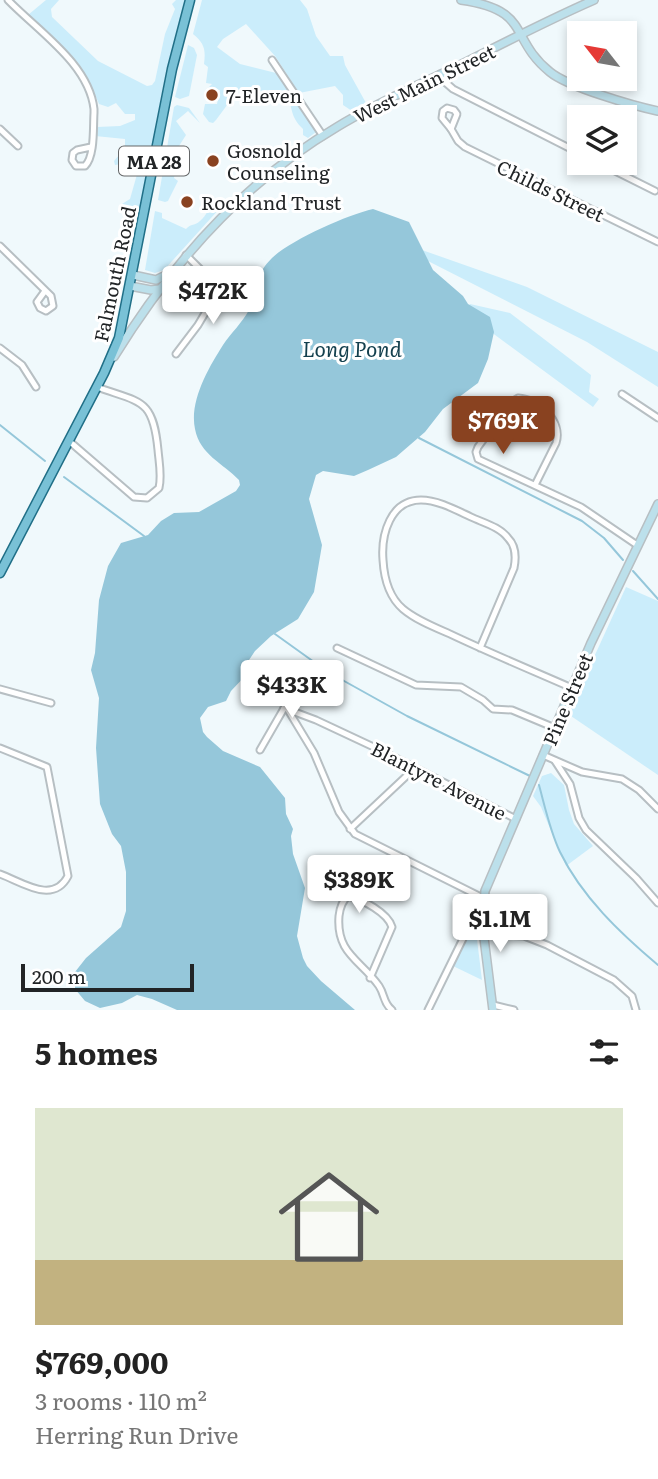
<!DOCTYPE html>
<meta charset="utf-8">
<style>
:root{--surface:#fff;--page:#f2f2f2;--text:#222;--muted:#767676;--accent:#894220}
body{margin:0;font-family:Literata,serif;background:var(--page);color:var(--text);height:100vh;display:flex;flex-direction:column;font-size:26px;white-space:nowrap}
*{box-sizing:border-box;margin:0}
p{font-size:23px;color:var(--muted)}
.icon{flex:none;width:38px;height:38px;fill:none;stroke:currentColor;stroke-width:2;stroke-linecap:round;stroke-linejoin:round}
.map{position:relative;height:1010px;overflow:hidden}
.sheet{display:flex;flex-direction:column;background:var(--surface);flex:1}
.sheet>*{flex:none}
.needle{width:46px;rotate:301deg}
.fabs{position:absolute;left:567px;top:21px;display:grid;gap:14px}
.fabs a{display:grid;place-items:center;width:70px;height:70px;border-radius:0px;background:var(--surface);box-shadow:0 4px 10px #0003;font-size:35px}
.scale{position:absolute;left:21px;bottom:18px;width:173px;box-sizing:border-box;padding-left:7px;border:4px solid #212426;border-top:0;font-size:19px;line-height:24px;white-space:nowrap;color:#212426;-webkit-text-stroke:5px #fff;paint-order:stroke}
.price{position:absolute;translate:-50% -60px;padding:0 16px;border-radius:7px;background:#fff;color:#222;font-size:23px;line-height:46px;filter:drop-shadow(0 2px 4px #0008)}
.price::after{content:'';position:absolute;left:50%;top:42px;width:21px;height:16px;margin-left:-10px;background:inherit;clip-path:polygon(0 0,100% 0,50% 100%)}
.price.active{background:var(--accent);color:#fff}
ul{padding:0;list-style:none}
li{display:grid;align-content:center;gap:14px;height:371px;padding:0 35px}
li span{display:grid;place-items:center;height:217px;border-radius:0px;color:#555}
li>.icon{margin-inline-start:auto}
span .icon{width:126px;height:126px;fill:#fffc;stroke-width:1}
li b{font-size:30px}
h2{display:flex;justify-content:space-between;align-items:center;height:84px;padding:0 35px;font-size:30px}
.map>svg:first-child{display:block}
.green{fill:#cbedfb}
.water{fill:#95c7da}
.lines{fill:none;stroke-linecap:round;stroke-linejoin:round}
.stream{stroke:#95c7da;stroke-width:2}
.minor-casing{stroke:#b7bfc3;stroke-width:9}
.secondary-casing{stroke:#b7bfc3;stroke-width:10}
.primary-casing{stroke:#206f87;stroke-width:11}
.minor{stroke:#fff;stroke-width:5}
.secondary{stroke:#bce0eb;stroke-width:7}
.primary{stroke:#79c1d6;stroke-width:8}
.poi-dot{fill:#894220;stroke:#fff;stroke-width:2.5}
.labels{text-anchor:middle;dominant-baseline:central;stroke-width:6;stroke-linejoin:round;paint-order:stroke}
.shield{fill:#fff;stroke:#646667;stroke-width:2}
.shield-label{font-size:18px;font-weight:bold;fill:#212426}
.street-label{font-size:19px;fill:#212426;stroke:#fff}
.poi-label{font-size:19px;fill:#212426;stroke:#fff;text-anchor:start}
.water-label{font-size:21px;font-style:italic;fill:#14404e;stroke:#fff}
</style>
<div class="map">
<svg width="658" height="1010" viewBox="0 0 658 1010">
<rect width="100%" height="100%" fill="#f0f9fc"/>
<g class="green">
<polygon points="46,0 59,0 51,9 52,17 98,61 147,86 152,85 155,81 165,34 175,9 172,4 176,0 185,0 166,72 139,212 135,214 127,211 122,204 130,199 138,171 122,164 115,165 114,161 125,148 125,139 95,136 97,127 120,126 135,120 135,114 125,114 116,103 108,107 99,104 89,81 78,63 28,15"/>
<path d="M 202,0 L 300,0 L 307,9 L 316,36 L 330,56 L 343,56 L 345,65 L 366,103 L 352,111 L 343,105 L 343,95 L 335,86 L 299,93 L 275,56 L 246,24 L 223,39 L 217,47 L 240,64 L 280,74 L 316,132 L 308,138 L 303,135 L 303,129 C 300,126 297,123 295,119 C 288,105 294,94 273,92 L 263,100 L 254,100 L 239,89 L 216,120 L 213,123 L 209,122 L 203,114 L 205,104 L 217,104 L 220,90 L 208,88 L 212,84 L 206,83 L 208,67 L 204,64 C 206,49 204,43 193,34 Z"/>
<polygon points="188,45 194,48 197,55 189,96 180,99 175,97"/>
<polygon points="177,105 189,108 200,123 188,111 176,121 186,135 179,146 183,159 177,162 174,178 178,181 168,201 165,202 158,200 174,107"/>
<path d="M 216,204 L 220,208 L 164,270 L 155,273 L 145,270 L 155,211 L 162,213 L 162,218 L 186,229 C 191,223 195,226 200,221 C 207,215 208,208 216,204 Z"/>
<polygon points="422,250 527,287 658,352 658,387 587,342 426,260"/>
<polygon points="470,304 510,313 591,375 589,392 599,399 593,407 491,332 467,308"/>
<polygon points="626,587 658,601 658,775 568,714"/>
<polygon points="551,773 564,785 569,810 574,824 593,846 566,866 541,807 533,796 542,776"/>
<polygon points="475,923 482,980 453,966"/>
</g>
<path class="water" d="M 373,209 L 409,222 L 433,270 L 463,296 L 468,304 L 490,317 L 494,332 L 488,359 L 478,383 L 443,409 L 425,432 L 396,457 L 368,470 L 354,476 L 323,471 L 316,475 L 309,499 L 322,545 L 314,592 L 298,619 L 271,636 L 255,651 L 249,660 L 248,673 L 231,691 L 226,701 L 208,707 L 200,718 L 203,732 L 207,737 L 223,751 L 260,767 L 285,798 L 286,814 L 293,829 L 291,836 L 293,854 L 305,888 L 297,936 L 303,958 L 307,966 L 321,981 L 355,1010 L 177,1010 L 152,999 L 137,995 L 122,1003 L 100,1008 L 85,1001 L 75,989 L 75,972 L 86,958 L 121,927 L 126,911 L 126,872 L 121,846 L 112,834 L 100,804 L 96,748 L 99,698 L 91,670 L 95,653 L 99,600 L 108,566 L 121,543 L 148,535 L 161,521 L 174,513 L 199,512 L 236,491 L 240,485 L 239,480 C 223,463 200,455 195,429 C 189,401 209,367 223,345 C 231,333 242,323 249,310 C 260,291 251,279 272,258 C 291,240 347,215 373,209 Z"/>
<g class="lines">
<g class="stream">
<polyline points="0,425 45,461"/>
<polyline points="419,438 582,521 604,538 623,560"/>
<polyline points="64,477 144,536"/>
<polyline points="633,571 658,599"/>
<polyline points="275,634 328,672 407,716 530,776"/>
<path d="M 539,785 C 545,807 550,831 560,852 C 582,897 620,933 658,965"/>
</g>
<defs>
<g id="minor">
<path d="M 8,0 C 38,31 89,64 94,109 L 94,113 C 93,128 95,156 85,166 L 76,166 L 72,160 L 73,153 L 77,150 L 91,147"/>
<polyline points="272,60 323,136"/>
<polyline points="440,74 445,82 453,89 579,153"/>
<polygon points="447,108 454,110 457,114 451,129 442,118 443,111"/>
<polyline points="0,129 18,146"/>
<polyline points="451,129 458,141 465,147 658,242"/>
<polyline points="599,163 655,191"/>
<polyline points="0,246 51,296 53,306 46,311 40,308 37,302 45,291"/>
<polyline points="0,348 22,365 36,387"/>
<polyline points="176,354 198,325 218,291 215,284 186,255"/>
<polyline points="622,394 658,418"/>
<path d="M 69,441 L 134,497 L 147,498 L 159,488 C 162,476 159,462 158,450 C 153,398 141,403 97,387"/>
<path d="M 535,485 L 556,443 C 563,421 539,399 518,398 L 510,403 L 478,447 L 476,452 L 478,459 L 581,507 L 637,545"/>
<polyline points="337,648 416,685 461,687 483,700 493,709 512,710 555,728"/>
<path d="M 480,648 L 514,568 C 516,558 516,546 508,538 C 500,527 484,523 471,517 C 456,510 438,500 421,500 C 390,500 381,535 383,560 C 384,577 389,597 403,609 C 416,620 434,627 450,634 C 490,653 531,670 572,688"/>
<polyline points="0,689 51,703"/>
<polyline points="284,708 316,720 380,750 516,819"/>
<polyline points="288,710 314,753 339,812 355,834 483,898 428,1010"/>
<path d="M 0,748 L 47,767 L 68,876 C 53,905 22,882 0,874"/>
<polyline points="260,750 302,677"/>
<polyline points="543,755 582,772 622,779 639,790 658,809"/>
<polyline points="555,761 570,784 579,818 586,830 636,878 658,903"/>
<polyline points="350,829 415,768"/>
<polyline points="484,934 524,936 547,945 614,980 632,996 636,1010"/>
<path d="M 370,978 L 392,927 C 388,913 362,899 348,896 C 342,901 340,907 339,916 C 336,954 361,960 379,986 C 385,995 383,1003 392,1010"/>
<polyline points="493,1005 514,1010"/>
</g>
<g id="secondary">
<path d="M 461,0 C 532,10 508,38 550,72 C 568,87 634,106 658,111"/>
<polyline points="133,275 156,280 168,274"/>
<polyline points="130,286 151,290 159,289"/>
<path d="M 114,357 C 171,264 242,183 337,127 C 376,103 419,85 460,65 C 504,43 548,20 594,0"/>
<polyline points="493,1010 482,922 485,891 591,643 658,504"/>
</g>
<polyline id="primary" points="0,573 104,373 119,338 172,69 190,0"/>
</defs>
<use href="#minor" class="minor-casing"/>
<use href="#secondary" class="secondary-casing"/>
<use href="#primary" class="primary-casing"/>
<use href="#minor" class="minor"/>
<use href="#secondary" class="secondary"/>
<use href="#primary" class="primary"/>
</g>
<g class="poi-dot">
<circle cx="212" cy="95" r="7"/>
<circle cx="213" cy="161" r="7"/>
<circle cx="187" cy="202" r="7"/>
</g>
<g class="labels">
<rect class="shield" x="119" y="146.5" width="70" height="29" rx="5"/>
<g class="shield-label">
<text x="154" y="161">MA 28</text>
</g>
<g class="street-label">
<text transform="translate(424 83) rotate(-26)">West Main Street</text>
<text transform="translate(551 190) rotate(26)">Childs Street</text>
<text transform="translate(114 274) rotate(-78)">Falmouth Road</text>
<text transform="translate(567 699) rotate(-67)">Pine Street</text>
<text transform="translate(439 780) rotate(27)">Blantyre Avenue</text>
</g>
<g class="poi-label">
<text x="226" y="95">7-Eleven</text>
<text x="227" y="150">Gosnold<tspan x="227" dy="22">Counseling</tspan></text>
<text x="201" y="202">Rockland Trust</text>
</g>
<g class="water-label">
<text x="352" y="347">Long Pond</text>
</g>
</g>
</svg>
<div class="fabs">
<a><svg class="needle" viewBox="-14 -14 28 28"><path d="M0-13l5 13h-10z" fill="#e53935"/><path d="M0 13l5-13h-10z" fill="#767676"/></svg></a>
<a><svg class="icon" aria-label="layers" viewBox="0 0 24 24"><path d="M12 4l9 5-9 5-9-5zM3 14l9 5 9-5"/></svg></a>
</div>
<div class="scale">200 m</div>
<b class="price" style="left:213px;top:326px">$472K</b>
<b class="price active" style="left:503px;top:456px">$769K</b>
<b class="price" style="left:292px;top:720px">$433K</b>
<b class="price" style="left:359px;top:915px">$389K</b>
<b class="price" style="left:500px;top:954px">$1.1M</b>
</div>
<section class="sheet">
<h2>5 homes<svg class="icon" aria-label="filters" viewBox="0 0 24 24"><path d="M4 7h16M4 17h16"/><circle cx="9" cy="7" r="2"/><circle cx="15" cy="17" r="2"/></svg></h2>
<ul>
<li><span style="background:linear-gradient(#dfe7d0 70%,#c2b280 0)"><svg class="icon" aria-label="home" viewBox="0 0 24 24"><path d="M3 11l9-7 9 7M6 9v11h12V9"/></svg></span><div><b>$769,000</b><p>3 rooms · 110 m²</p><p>Herring Run Drive</p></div></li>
</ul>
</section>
